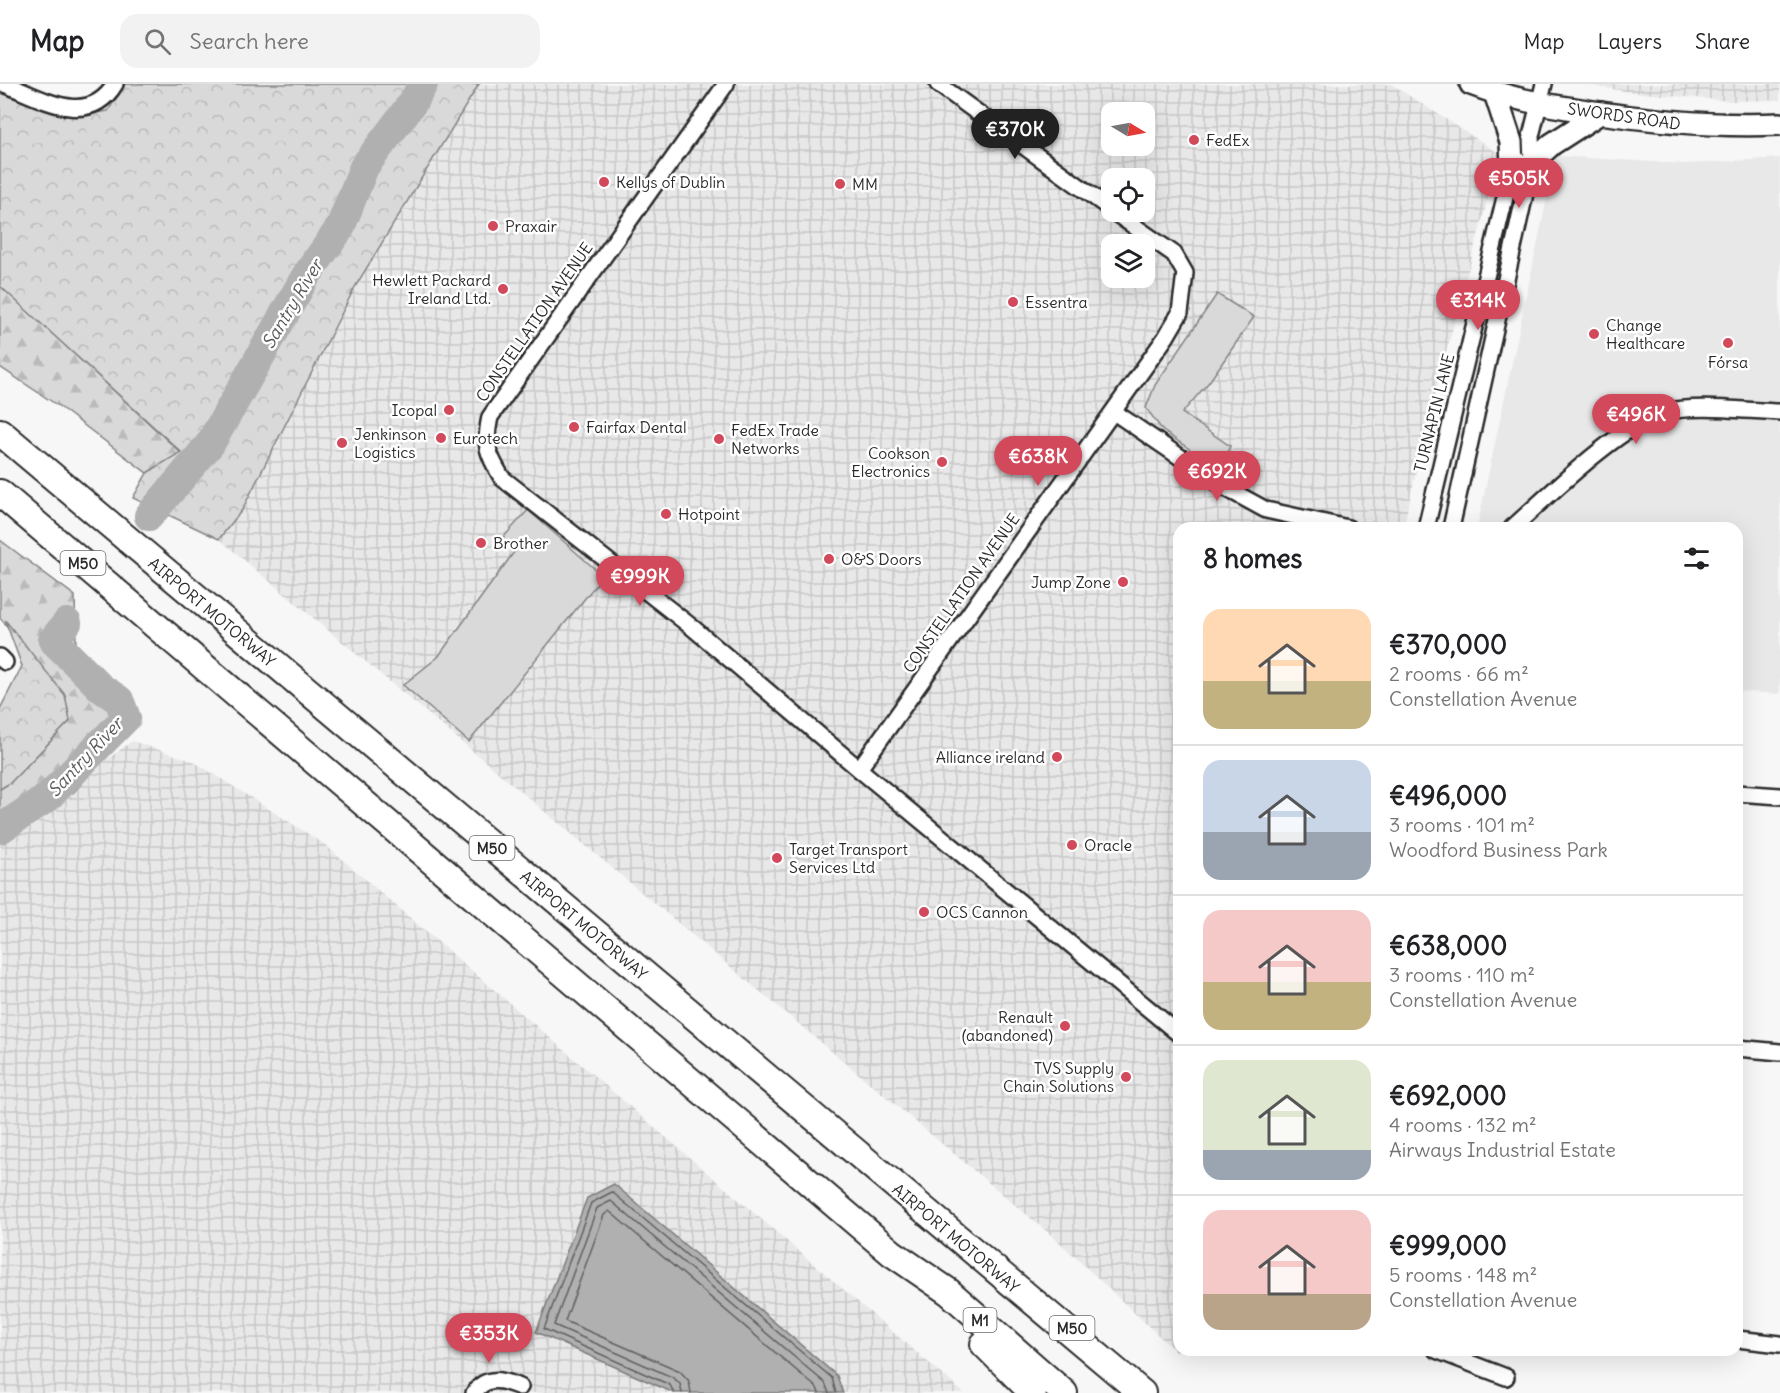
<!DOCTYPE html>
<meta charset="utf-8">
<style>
:root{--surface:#fff;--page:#f2f2f2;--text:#202124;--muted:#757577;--line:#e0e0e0;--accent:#d1495b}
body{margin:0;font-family:Delius,sans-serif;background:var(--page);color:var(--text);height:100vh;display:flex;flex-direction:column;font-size:22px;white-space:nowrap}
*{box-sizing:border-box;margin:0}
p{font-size:20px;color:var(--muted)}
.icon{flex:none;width:33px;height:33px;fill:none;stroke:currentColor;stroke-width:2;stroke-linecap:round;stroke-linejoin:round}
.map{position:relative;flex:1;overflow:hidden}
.sheet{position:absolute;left:1173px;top:438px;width:570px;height:834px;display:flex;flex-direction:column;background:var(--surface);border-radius:18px;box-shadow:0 6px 24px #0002}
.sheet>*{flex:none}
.needle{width:39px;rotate:100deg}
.fabs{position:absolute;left:1101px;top:18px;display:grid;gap:12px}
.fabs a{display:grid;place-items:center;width:54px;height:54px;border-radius:12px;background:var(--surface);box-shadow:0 6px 24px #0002;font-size:30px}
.price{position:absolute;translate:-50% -51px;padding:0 14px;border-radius:21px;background:var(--accent);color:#fff;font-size:20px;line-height:39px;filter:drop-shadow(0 2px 3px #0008)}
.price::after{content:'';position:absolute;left:50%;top:36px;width:18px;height:14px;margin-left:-9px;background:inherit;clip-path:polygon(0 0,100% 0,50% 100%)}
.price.on{background:#222;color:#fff}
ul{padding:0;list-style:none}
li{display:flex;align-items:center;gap:18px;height:150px;padding:0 30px}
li+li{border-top:2px solid var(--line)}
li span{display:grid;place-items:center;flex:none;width:168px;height:120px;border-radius:18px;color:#555}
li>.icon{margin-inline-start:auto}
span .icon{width:72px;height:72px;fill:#fffc;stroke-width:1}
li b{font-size:26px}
h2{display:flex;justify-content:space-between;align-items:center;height:72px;padding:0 30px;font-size:26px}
header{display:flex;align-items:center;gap:36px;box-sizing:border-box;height:84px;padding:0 30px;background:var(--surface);border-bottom:2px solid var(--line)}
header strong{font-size:28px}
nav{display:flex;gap:33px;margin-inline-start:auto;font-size:21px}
.search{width:420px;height:54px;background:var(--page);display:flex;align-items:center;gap:15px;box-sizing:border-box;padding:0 21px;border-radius:18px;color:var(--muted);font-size:22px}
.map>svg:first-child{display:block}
.built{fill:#e8e8e8}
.industrial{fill:url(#industrial-grid);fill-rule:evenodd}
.green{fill:#d9d9d9;stroke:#828282;stroke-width:1.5}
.forest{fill:url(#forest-firs);stroke:#828282;stroke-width:1.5}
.park{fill:url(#park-crowns);stroke:#828282;stroke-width:1.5}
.water{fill:#b0b0b0;stroke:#7b7b7b;stroke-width:1.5}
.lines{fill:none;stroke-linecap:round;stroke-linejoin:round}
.shore{stroke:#606060;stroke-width:1.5}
.river{stroke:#b0b0b0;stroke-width:30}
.street-casing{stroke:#2b2b2b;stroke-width:20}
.secondary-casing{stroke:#2b2b2b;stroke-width:26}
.highway-casing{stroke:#2b2b2b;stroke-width:30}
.street{stroke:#fff;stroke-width:15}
.secondary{stroke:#fff;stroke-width:21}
.highway{stroke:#fff;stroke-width:26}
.poi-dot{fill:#d1495b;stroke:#fff;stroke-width:2}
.labels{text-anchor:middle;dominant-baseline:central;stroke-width:5;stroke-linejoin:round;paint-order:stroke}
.shield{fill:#fff;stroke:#6b6b6b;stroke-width:1.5}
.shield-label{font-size:15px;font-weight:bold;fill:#2b2b2b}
.street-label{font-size:16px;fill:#2b2b2b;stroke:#fff}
.poi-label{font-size:16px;fill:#2b2b2b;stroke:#fff;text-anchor:start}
.water-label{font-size:18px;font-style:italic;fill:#5a5a5a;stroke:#fff}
</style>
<header>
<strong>Map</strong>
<div class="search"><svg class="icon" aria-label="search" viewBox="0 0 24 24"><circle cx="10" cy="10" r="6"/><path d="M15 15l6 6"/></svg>Search here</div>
<nav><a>Map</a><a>Layers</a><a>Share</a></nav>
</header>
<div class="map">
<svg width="1780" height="1309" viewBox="0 0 1780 1309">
<defs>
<pattern id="industrial-grid" width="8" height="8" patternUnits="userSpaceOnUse" patternTransform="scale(1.5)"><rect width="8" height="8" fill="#e8e8e8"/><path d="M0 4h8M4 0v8" fill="none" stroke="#c7c7c7"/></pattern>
<pattern id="forest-firs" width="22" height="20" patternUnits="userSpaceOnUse" patternTransform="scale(1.5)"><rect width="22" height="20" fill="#d9d9d9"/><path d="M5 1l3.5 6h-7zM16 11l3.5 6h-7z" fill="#bababa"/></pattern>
<pattern id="park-crowns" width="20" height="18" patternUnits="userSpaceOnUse" patternTransform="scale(1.5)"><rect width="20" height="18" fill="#d9d9d9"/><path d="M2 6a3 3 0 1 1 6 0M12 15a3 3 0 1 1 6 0" fill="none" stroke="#bababa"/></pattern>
</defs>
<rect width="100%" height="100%" fill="#f7f7f7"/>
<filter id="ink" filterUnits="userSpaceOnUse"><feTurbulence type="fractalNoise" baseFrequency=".0167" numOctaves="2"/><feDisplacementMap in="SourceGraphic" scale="12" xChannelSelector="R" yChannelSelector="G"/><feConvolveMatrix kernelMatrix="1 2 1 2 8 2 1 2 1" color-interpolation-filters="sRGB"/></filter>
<g filter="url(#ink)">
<polygon class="built" points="1556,72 1686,80 1780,74 1780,610 1737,607 1737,444 1477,444"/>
<g class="industrial">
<path d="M 451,0 L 1391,0 L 1500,70 L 1431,324 L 1403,444 L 1179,444 L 1179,1265 L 1176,1268 L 1057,1156 L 219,455 L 242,426 ZM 1112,28 L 1144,28 L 1144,62 L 1112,62 ZM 1112,94 L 1144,94 L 1144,128 L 1112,128 ZM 1112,160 L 1144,160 L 1144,194 L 1112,194 Z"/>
<polygon points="1581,0 1780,0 1780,16 1728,17 1631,8"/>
<polygon points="132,657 193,677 324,760 964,1309 0,1309 0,754"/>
</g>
<g class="green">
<polygon points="1217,210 1254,233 1209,298 1182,329 1230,362 1219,385 1163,347 1146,324 1155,301"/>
<polygon points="528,426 603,492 469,658 403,601 438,573 514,468 501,456"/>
</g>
<g class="forest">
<polygon points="0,202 4,205 181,369 147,389 60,323 0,283"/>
<polygon points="0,456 75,512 76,560 130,614 113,630 107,671 74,708 0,755 0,705 10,699 70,637 65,611 0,534"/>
</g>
<g class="park">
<polygon points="125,0 479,0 355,203 242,426 219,455 133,414 147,389 181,368 0,202 0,4 77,32 108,27"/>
<polygon points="5,536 65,611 70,637 10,699 0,705 0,625 22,582"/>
</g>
<polygon class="water" points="614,1100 837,1292 843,1309 674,1309 536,1248 587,1114"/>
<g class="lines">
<g class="shore">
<polyline points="674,1309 670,1301 544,1245 591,1119 612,1108 832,1294 836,1309"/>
<polyline points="682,1309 680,1300 674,1294 554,1241 597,1124 611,1117 825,1299 829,1309"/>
<polyline points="691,1309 689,1297 680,1287 565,1237 604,1131 609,1127 817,1304 819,1309"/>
</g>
<g class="river">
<polyline points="149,432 210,360 306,192 340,144 364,83 413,18 423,0"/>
<polyline points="0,745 48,713 126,634 119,616 101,604 53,556 67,539"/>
</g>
<defs>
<g id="street">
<path d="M 4,0 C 42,14 88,45 115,0"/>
<path d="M 726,0 L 490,333 C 484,361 487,369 502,394 L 693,544 L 859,685 L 1179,950"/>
<polyline points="938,0 1112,126"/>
<polyline points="1114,328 1224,403 1266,426 1348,444"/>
<polyline points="1426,444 1512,84 1517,75"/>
<polyline points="1451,444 1532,78 1531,52 1544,0"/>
<path d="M 1512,444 C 1547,413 1622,339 1665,328 C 1695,320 1747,327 1780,328"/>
<polyline points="0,573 5,578"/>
<polyline points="859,685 1166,253 1180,229 1185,189 1174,170 1114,128"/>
<polyline points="1737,709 1780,712"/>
<polyline points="1737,964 1780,968"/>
<polyline points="1737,1255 1780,1260"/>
<polyline points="1436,1266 1506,1293"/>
<path d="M 474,1309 C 486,1291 503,1296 520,1303"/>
</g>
<g id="secondary">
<path d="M 1471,0 C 1509,15 1547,21 1587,27 C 1652,37 1715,43 1780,40"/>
<polyline points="1495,9 1511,58 1512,84"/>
<polyline points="1532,78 1552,60 1600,29"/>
</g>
<g id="highway">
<polyline points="0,348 1142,1309"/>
<polyline points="0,409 892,1169 949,1208 1064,1309"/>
<polyline points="984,1260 1033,1309"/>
</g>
</defs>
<use href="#street" class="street-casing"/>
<use href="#secondary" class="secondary-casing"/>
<use href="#highway" class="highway-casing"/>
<use href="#street" class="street"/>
<use href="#secondary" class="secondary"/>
<use href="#highway" class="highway"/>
</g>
</g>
<g class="poi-dot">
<circle cx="1194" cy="56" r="6"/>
<circle cx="604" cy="98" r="6"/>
<circle cx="840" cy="100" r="6"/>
<circle cx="493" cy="142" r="6"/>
<circle cx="503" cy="205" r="6"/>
<circle cx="1013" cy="218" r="6"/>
<circle cx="1594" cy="250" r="6"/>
<circle cx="1728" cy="259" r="6"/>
<circle cx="449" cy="326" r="6"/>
<circle cx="574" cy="343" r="6"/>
<circle cx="441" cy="354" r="6"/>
<circle cx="719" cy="355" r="6"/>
<circle cx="342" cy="359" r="6"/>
<circle cx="942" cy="378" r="6"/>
<circle cx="666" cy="430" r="6"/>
<circle cx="481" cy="459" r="6"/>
<circle cx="829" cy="475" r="6"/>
<circle cx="1123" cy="498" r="6"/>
<circle cx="1057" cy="673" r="6"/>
<circle cx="1072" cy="761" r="6"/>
<circle cx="777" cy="774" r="6"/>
<circle cx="924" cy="828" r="6"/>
<circle cx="1065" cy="942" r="6"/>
<circle cx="1126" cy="993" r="6"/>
</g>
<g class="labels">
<g class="shield">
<rect x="60.5" y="467" width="45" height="24" rx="4.5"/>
<rect x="469.5" y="752" width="45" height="24" rx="4.5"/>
<rect x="963.5" y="1224" width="33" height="24" rx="4.5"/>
<rect x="1049.5" y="1232" width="45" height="24" rx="4.5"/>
</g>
<g class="shield-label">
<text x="83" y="479">M50</text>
<text x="492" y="764">M50</text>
<text x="980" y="1236">M1</text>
<text x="1072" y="1244">M50</text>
</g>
<g class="street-label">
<text transform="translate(1624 32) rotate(8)">SWORDS ROAD</text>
<text transform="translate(534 238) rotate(-55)">CONSTELLATION AVENUE</text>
<text transform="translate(1434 329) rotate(-76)">TURNAPIN LANE</text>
<text transform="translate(961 509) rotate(-55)">CONSTELLATION AVENUE</text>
<text transform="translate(212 528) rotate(40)">AIRPORT MOTORWAY</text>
<text transform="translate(584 841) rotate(40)">AIRPORT MOTORWAY</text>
<text transform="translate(956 1154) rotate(40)">AIRPORT MOTORWAY</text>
</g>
<g class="poi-label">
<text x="1206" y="56">FedEx</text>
<text x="616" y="98">Kellys of Dublin</text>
<text x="852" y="100">MM</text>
<text x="505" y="142">Praxair</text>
<text x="491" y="196" text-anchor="end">Hewlett Packard<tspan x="491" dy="18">Ireland Ltd.</tspan></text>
<text x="1025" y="218">Essentra</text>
<text x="1606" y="241">Change<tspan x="1606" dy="18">Healthcare</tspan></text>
<text x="1728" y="278" text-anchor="middle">Fórsa</text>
<text x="437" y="326" text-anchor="end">Icopal</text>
<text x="586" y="343">Fairfax Dental</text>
<text x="731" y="346">FedEx Trade<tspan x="731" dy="18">Networks</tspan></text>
<text x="354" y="350">Jenkinson<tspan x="354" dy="18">Logistics</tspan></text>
<text x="453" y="354">Eurotech</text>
<text x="930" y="369" text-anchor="end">Cookson<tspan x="930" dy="18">Electronics</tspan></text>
<text x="678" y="430">Hotpoint</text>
<text x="493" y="459">Brother</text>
<text x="841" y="475">O&amp;S Doors</text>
<text x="1111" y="498" text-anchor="end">Jump Zone</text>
<text x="1045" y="673" text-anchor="end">Alliance ireland</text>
<text x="1084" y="761">Oracle</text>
<text x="789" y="765">Target Transport<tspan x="789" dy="18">Services Ltd</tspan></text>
<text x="936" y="828">OCS Cannon</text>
<text x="1053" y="933" text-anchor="end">Renault<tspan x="1053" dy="18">(abandoned)</tspan></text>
<text x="1114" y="984" text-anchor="end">TVS Supply<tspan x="1114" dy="18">Chain Solutions</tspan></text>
</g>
<g class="water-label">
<text transform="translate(292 220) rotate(-59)">Santry River</text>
<text transform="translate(85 673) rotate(-47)">Santry River</text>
</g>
</g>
</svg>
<div class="fabs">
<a><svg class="needle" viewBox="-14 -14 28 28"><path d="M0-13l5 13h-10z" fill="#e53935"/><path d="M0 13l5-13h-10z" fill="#757577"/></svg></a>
<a><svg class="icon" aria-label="locate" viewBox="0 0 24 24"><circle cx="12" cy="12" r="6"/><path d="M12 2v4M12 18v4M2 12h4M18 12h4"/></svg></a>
<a><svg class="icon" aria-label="layers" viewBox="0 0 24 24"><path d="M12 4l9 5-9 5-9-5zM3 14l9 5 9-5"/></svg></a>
</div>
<b class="price on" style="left:1015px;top:76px">€370K</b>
<b class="price" style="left:1519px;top:125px">€505K</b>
<b class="price" style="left:1478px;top:247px">€314K</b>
<b class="price" style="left:1636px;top:361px">€496K</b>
<b class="price" style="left:1038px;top:403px">€638K</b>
<b class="price" style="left:1217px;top:418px">€692K</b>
<b class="price" style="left:640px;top:523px">€999K</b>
<b class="price" style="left:489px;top:1280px">€353K</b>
<section class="sheet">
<h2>8 homes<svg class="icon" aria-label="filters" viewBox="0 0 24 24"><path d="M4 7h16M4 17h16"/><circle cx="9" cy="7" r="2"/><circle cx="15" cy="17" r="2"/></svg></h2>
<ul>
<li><span style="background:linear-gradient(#ffd9b3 60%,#c2b280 0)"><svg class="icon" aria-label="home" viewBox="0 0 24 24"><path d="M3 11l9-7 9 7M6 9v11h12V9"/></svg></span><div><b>€370,000</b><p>2 rooms · 66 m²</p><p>Constellation Avenue</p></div></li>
<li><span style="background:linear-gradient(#c9d6e8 60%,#9aa5b1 0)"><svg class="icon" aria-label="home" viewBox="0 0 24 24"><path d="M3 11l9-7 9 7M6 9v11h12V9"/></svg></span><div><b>€496,000</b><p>3 rooms · 101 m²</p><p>Woodford Business Park</p></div></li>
<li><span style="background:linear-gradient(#f6c9c9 60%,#c2b280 0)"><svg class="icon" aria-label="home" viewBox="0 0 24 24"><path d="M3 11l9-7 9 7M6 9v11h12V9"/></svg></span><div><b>€638,000</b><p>3 rooms · 110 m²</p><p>Constellation Avenue</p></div></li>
<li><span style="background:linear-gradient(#dfe7d0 75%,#9aa5b1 0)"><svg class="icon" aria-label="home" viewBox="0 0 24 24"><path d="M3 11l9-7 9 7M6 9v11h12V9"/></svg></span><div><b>€692,000</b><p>4 rooms · 132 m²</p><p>Airways Industrial Estate</p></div></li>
<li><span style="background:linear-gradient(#f6c9c9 70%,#b9a48a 0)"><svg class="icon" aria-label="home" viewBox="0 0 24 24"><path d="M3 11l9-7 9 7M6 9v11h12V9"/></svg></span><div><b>€999,000</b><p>5 rooms · 148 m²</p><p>Constellation Avenue</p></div></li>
</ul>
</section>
</div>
